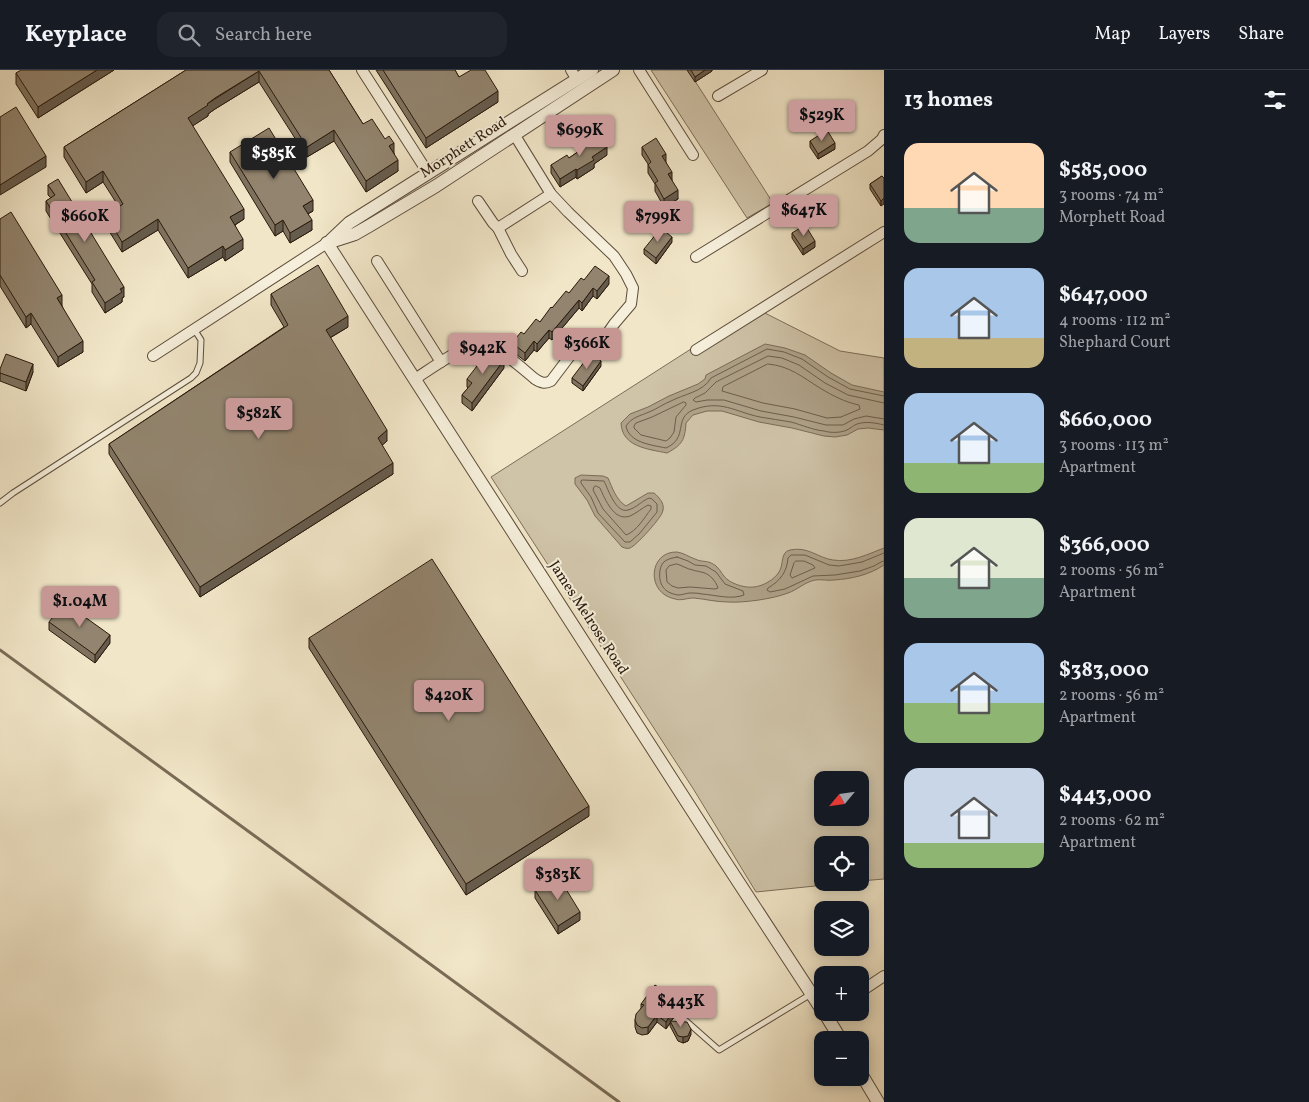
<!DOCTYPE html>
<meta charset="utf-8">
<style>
:root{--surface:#171b24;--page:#20242c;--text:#f1f3f6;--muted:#9ea1a6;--line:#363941;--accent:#c59692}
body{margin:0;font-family:Vollkorn,serif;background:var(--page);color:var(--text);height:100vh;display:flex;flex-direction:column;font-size:19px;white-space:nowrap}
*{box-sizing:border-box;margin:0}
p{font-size:16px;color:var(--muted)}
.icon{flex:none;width:28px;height:28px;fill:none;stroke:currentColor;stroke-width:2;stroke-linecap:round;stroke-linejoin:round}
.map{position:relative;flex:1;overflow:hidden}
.panel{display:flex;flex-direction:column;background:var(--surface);width:425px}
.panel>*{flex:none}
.needle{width:32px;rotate:241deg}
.buttons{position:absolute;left:814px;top:701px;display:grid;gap:10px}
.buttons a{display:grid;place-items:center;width:55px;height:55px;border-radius:10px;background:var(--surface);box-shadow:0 2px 12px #0003;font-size:25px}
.price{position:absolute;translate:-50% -42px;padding:0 11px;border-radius:5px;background:var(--accent);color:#111;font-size:16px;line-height:32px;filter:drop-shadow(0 1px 2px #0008)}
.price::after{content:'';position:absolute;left:50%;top:30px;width:15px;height:11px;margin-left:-8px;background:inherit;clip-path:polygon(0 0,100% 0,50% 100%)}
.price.on{background:#222;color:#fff}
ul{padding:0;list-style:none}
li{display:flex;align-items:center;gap:15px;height:125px;padding:0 20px}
li span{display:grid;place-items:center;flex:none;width:140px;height:100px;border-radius:15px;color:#555}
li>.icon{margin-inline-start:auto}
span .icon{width:60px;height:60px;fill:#fffc;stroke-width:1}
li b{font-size:21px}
h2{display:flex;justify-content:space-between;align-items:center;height:60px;padding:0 20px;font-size:21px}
header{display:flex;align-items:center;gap:30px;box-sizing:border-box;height:70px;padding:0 25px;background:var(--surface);border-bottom:1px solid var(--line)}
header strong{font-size:24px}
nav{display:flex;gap:28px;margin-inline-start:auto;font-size:18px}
.search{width:350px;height:45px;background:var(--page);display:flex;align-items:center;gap:12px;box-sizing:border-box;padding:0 18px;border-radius:15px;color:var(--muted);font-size:19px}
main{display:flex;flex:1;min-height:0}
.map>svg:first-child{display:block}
.green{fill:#cfc3a8;stroke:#7d6e5a;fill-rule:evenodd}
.water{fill:#aea188;stroke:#7a6b56}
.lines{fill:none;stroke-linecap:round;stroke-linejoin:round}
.shore{stroke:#6c5e4a;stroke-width:1}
.stream{stroke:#7a6b56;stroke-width:3}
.service-casing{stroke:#5c4d3b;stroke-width:7}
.minor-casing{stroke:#5c4d3b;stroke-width:12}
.tertiary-casing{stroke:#5c4d3b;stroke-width:14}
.service{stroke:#f6efdb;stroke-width:5}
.minor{stroke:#f6efdb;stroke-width:10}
.tertiary{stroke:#f6efdb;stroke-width:12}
.wall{fill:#7e725f;stroke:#2b1a0c}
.shaded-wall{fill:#665c4d;stroke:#2b1a0c}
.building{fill:#92846e;stroke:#2b1a0c}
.labels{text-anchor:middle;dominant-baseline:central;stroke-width:4;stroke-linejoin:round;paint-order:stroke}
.street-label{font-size:15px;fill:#2b1a0c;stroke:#f6efdb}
</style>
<header>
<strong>Keyplace</strong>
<div class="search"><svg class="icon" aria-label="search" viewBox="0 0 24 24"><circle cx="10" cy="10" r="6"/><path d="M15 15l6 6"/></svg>Search here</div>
<nav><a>Map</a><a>Layers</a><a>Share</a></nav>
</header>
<main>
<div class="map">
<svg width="884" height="1032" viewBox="0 0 884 1032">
<rect width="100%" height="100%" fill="#f1e6c8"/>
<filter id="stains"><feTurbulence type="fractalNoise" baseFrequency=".004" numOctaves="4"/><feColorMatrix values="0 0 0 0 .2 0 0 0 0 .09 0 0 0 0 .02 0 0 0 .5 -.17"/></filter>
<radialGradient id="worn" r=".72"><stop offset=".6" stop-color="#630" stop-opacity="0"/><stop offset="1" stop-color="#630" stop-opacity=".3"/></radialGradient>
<g class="green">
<polygon points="651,0 688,0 773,133 747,148"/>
<path d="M 755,238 L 840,281 L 884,288 L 884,809 L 860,811 L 860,775 L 822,775 L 822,812 L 845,813 L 756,822 L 694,720 L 491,407 ZM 822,710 L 860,710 L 860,748 L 822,748 Z"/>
</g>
<g class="water">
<path d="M 765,274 L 785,278 L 805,285 L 831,303 L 852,315 L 884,322 L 884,360 L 868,358 L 858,359 L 847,365 L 835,367 L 824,366 L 792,358 L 759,352 L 722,341 L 707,341 L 693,345 L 686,353 C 685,370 682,375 667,383 C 648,379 622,377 621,353 L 630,344 L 648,337 L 669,326 L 698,314 L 705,309 L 706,305 Z"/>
<path d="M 581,405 L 603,406 L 608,408 C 612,417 616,430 626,436 L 648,423 L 654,423 C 660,428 666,435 662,443 C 660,449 636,476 630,478 C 627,479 625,478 622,477 L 595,446 L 587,430 L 575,414 L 575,408 Z"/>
<path d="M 884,478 L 884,495 C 869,505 851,509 834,510 C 828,511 821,509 815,510 C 805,512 797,520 788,523 C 773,529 743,533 728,532 C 716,532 705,529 694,528 C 687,528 681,531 675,529 C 645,523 649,481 677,482 C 684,483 689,487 695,489 C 703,493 707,489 716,496 C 721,500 723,507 728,510 C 735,515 746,518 754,517 C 763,516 774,510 779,502 C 784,495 780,482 790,480 C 808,476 818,488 833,490 C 851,493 868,484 884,478 Z"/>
</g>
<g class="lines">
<g class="shore">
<path d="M 768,294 C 790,296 802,307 820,318 C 833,326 845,332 859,335 L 860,339 L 841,347 L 827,348 L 795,339 L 763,333 L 722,321 L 723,317 Z"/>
<path d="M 884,326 L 850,319 L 828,307 L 802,289 L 784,282 L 767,279 L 711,308 C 703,322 684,324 671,331 C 663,334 657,339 649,342 C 640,346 632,347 626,356 C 629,373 652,375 666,378 C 689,368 673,348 693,340 C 721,329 735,342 760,347 C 770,349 781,350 791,352 C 802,355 813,360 824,361 C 831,363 840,363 847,360 C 851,358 854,355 857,354 C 866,351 876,353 884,355"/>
<polygon points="684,332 686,333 686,335 676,347 674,362 670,368 666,371 641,365 634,358 634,356 636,353 652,347"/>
<polyline points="884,333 848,325 825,313 799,295 782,288 768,286 716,312 705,323 695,328 693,330 696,332 707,330 724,330 761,341 794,347 826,355 843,355 854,349 866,346 884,349"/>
<path d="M 583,410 L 604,411 C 608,419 616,444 628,440 C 636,438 642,431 649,428 L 652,429 L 657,434 L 657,442 L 640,463 L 630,472 L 625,472 L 598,443 L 591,427 L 581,413 L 581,411 Z"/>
<path d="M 596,416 L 600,418 C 605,429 614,452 630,446 C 637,443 642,438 648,435 L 651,436 L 651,439 C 644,448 637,461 626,465 L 603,439 L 593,420 L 594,417 Z"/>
<path d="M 884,483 L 862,492 L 839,496 L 829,495 L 805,485 L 791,485 L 788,488 C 787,502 780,511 768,518 L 767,520 L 770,522 L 785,519 L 813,506 L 835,505 L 860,501 L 874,496 L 881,492 L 884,491"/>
<path d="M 677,487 L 688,491 L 695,495 L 706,496 L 716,502 L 725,514 L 743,521 L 744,525 C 731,530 716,525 702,524 C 698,523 694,523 690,523 C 686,523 683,525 678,525 C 664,523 658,514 660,500 C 662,490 668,489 677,487 Z"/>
<polygon points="796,491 804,491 813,495 815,498 792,508 790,505 794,493"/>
<path d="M 677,494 C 683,496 687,499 693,500 C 695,501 698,501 701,502 C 709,503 716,511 718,518 L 715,519 L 690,517 L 678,518 L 672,516 L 667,512 L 666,500 L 669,496 Z"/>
</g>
<polyline class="stream" points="0,580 619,1032"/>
<defs>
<g id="service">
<polyline points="0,433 13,423 191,308 196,303 200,293 201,270 194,259"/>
<polyline points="668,935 719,980 811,924"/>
</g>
<g id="minor">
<polyline points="362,0 428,103"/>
<polyline points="571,0 577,10"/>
<polyline points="639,0 693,85"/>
<polyline points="718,26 762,0"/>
<polyline points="514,64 551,124 568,142 614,186 626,204 633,218 631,234 614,254 600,274"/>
<polyline points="478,131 493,153 498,158 511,184 522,201"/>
<polyline points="498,158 551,124"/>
<polyline points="696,187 868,81 882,69 884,65"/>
<polyline points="377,191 441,292"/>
<polyline points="696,280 884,162"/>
<polyline points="153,286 327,173"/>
<path d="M 415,309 C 429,300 465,274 480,273 C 494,272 524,300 535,309 C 541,313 545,314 551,311 L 585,266"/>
<polyline points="860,922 884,906"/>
</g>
<g id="tertiary">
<polyline points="331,170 349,153 592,0"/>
<polyline points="327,173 724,790 822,940"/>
<polyline points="327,173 355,164 369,156 436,116 613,0"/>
<polyline points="824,942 841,970"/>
<polyline points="860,1002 878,1032"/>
</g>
</defs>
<use href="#service" class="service-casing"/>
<use href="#minor" class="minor-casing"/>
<use href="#tertiary" class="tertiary-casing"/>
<use href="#service" class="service"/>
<use href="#minor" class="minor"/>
<use href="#tertiary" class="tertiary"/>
</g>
<g class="wall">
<polygon points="114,0 38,48 16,14 16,3"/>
<polygon points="186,0 329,0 363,54 394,83 398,101 366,122 334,71 307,87 259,12 215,39 208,44 208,46 192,56 244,149 235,155 243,179 225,191 223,187 188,208 158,160 122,182 106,156 106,145 119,137 103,112 86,123 64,87 64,77"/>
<polygon points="376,0 455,0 459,7 498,32 426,78"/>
<polygon points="687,0 712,0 712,1 695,12"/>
<polygon points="810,71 835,79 818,89 810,77"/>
<polygon points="582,73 607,85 594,94 594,98 577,109 576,107 560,117 551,103 551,95 569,88 582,79"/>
<polygon points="642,77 666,92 678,129 664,137 655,121 655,114 648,103 648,94 642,85"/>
<polygon points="230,82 313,141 308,144 312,160 290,173 283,161 275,166 230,92"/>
<polygon points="882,106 881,136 870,119 870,114"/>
<polygon points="48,115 124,227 122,228 122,232 105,243 92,222 92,214 46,141 46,131 51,128 48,125"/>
<polygon points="0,149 62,236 83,282 58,297 31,254 26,258 0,216"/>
<polygon points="792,163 815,177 803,185 792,168"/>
<polygon points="672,172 656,194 644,184 644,179"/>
<polygon points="584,210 609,214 597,229 593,226 582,241 579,238 552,270 549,268 537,282 534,280 525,291 512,281 512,273 540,252 552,238 569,223"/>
<polygon points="271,224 348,257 330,268 387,371 382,375 393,404 200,527 109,384 109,374 284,257 271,235"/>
<polygon points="601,296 583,321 572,313 572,308"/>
<polygon points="504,298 472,341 462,333 462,325 468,318 467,317 467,309"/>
<polygon points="0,299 33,302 26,321 0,311"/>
<polygon points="49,552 110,573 95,593 49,560"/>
<polygon points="309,568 589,746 466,825 309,578"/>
<polygon points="535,820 580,850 558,864 535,828"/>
<polygon points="667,930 664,933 674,947 671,951 691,964 688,971 683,973 678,971 670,956 670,953 666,959 657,952 648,964 642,965 637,963 635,957 635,950 641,938 641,934"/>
</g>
<g class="shaded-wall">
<polygon points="97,0 114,0 38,48 38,37"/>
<polygon points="705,0 712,0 712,1 695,12 695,7"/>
<polygon points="259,1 259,12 215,39 208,44 208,46 188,59 188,48 207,34"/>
<polygon points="498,21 498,32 426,78 426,68"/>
<polygon points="334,60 334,71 307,87 307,77"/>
<polygon points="394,73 394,84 389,76"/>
<polygon points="835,73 835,79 818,89 818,84"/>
<polygon points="607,77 607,85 594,94 594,98 577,109 577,100 592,87"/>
<polygon points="666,84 666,92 662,94 662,86"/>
<polygon points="46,86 46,97 0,125 0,115"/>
<polygon points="398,90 398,101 366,122 366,111"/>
<polygon points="576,99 576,107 560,117 560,109"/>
<polygon points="103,101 103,112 86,123 86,112"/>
<polygon points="672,102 672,110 668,104"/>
<polygon points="678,120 678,129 664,137 664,129"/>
<polygon points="884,128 884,134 881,136 881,131"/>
<polygon points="313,130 313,141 303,146 303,136"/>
<polygon points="244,139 244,149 230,158 230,147"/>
<polygon points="158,149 158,160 122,182 122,172"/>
<polygon points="283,150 283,161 275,166 275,155"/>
<polygon points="312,150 312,160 290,173 290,163"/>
<polygon points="672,167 672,172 656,194 656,188"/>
<polygon points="243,169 243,179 225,191 225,180"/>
<polygon points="815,171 815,177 803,185 803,179"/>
<polygon points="223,176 223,187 188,208 188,198"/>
<polygon points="609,206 609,214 597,229 597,221"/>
<polygon points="124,217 124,227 122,228 122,232 105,243 105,233"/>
<polygon points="593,218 593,226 582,241 582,233"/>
<polygon points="62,225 62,236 57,228"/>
<polygon points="579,230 579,238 552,270 552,262"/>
<polygon points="31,243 31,254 26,258 26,247"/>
<polygon points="348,246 348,257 326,270 326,260"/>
<polygon points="549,260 549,268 537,282 537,274"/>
<polygon points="83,271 83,282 58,297 58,287"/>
<polygon points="534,271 534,280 525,291 525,283"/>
<polygon points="504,290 504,298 472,341 472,333"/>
<polygon points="601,291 601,296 583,321 583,316"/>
<polygon points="33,294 33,302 26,321 26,312"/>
<polygon points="387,360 387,371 378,379 378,368"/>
<polygon points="393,393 393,404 200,527 200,517"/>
<polygon points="110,565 110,573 95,593 95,585"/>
<polygon points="589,736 589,746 466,825 466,814"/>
<polygon points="580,842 580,850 558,864 558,856"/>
<polygon points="667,923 667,930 661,938 661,930"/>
<polygon points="674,940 674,947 666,959 666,952"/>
<polygon points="657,945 657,952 648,964 648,957"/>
<polygon points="691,959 691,964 688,971 683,973 683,967"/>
</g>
<g class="building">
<polygon points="21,0 97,0 38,37 16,3"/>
<polygon points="186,0 329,0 363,54 372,49 385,69 389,66 394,73 389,76 398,90 366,111 334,60 307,77 259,1 215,28 207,34 208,35 188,48 244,139 230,147 243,169 225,180 223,176 188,198 158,149 122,172 106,145 123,134 103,101 86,112 64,77"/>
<polygon points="383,0 455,0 459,7 471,0 485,0 498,21 426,68"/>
<polygon points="691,0 705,0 695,7"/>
<polygon points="16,37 46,86 0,115 0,47"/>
<polygon points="269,58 313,130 303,136 312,150 290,163 283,150 275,155 230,82"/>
<polygon points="827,60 835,73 818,84 810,71"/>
<polygon points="599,62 607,77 592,87 594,90 577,100 576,99 560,109 551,95 567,85 569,88 585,77 582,73"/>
<polygon points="656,68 666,84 662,86 672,102 668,104 678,120 664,129 655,113 658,111 648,95 651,92 642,77"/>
<polygon points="882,106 884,108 884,128 881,131 870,114"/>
<polygon points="58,109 124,217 120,219 122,222 105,233 92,212 95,210 46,131 55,125 48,115"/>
<polygon points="11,142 62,225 57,228 83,271 58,287 31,243 26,247 0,205 0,149"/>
<polygon points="805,155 815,171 803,179 792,163"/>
<polygon points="661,158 672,167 656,188 644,179"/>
<polygon points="318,195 348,246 326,260 387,360 378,368 393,393 200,517 109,374 288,255 271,224"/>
<polygon points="595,196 609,206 597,221 593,218 582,233 579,230 552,262 549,260 537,274 534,271 525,283 512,273 521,262 524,264 536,249 540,252 551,237 552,238 566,221 569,223 581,208 584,210"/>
<polygon points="490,279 504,290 472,333 462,325 472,313 467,309"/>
<polygon points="591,283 601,291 583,316 572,308"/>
<polygon points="6,284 33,294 26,312 0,303 0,299"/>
<polygon points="432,489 589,736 466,814 309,568"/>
<polygon points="64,532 110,565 95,585 49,552"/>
<polygon points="558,806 580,842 558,856 535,820"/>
<polygon points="655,915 667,923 661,930 674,940 666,952 657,945 648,957 642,958 637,955 635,950 636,944 644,935 641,934"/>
<polygon points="670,951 687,952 691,959 688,966 683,967 678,966"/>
</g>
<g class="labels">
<g class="street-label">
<text transform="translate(464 78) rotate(-33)">Morphett Road</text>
<text transform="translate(588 548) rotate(57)">James Melrose Road</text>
</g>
</g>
<rect width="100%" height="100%" filter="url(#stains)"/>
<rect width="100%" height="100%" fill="url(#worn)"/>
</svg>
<div class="buttons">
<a><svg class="needle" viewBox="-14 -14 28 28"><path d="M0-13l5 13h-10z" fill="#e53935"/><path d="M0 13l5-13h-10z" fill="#9ea1a6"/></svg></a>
<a><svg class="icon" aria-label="locate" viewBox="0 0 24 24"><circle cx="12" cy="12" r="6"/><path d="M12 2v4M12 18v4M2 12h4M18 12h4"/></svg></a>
<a><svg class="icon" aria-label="layers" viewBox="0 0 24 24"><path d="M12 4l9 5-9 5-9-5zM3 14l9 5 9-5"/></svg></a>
<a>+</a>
<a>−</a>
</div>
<b class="price" style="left:822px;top:72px">$529K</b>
<b class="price" style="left:580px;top:87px">$699K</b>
<b class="price on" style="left:274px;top:110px">$585K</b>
<b class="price" style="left:804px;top:167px">$647K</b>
<b class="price" style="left:85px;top:173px">$660K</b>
<b class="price" style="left:658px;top:173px">$799K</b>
<b class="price" style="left:587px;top:300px">$366K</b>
<b class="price" style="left:483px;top:305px">$942K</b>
<b class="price" style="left:259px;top:370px">$582K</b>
<b class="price" style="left:80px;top:558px">$1.04M</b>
<b class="price" style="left:449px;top:652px">$420K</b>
<b class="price" style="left:558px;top:831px">$383K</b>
<b class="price" style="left:681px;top:958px">$443K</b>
</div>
<section class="panel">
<h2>13 homes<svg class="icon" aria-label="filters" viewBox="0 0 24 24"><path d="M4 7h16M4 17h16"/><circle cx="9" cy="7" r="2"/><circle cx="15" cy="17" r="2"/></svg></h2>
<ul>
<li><span style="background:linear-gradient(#ffd9b3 65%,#7fa58c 0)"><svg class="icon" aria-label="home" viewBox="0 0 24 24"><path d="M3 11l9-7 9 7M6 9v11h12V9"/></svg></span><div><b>$585,000</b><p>3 rooms · 74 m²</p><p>Morphett Road</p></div></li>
<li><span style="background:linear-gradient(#a9c7e8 70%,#c2b280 0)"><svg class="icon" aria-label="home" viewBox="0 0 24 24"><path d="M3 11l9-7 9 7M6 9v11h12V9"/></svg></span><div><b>$647,000</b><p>4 rooms · 112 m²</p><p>Shephard Court</p></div></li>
<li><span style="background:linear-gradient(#a9c7e8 70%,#8fb573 0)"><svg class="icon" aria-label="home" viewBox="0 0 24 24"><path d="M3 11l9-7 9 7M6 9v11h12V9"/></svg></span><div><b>$660,000</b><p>3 rooms · 113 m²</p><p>Apartment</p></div></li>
<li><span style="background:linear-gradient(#dfe7d0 60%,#7fa58c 0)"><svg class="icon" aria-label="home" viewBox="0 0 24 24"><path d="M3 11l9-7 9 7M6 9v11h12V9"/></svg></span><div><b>$366,000</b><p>2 rooms · 56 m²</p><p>Apartment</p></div></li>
<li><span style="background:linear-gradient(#a9c7e8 60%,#8fb573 0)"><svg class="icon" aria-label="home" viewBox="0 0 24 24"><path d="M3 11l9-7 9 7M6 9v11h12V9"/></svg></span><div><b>$383,000</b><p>2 rooms · 56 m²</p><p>Apartment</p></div></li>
<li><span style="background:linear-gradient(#c9d6e8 75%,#8fb573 0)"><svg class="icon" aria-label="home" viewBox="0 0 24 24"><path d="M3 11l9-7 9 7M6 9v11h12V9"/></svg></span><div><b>$443,000</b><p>2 rooms · 62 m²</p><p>Apartment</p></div></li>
</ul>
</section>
</main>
